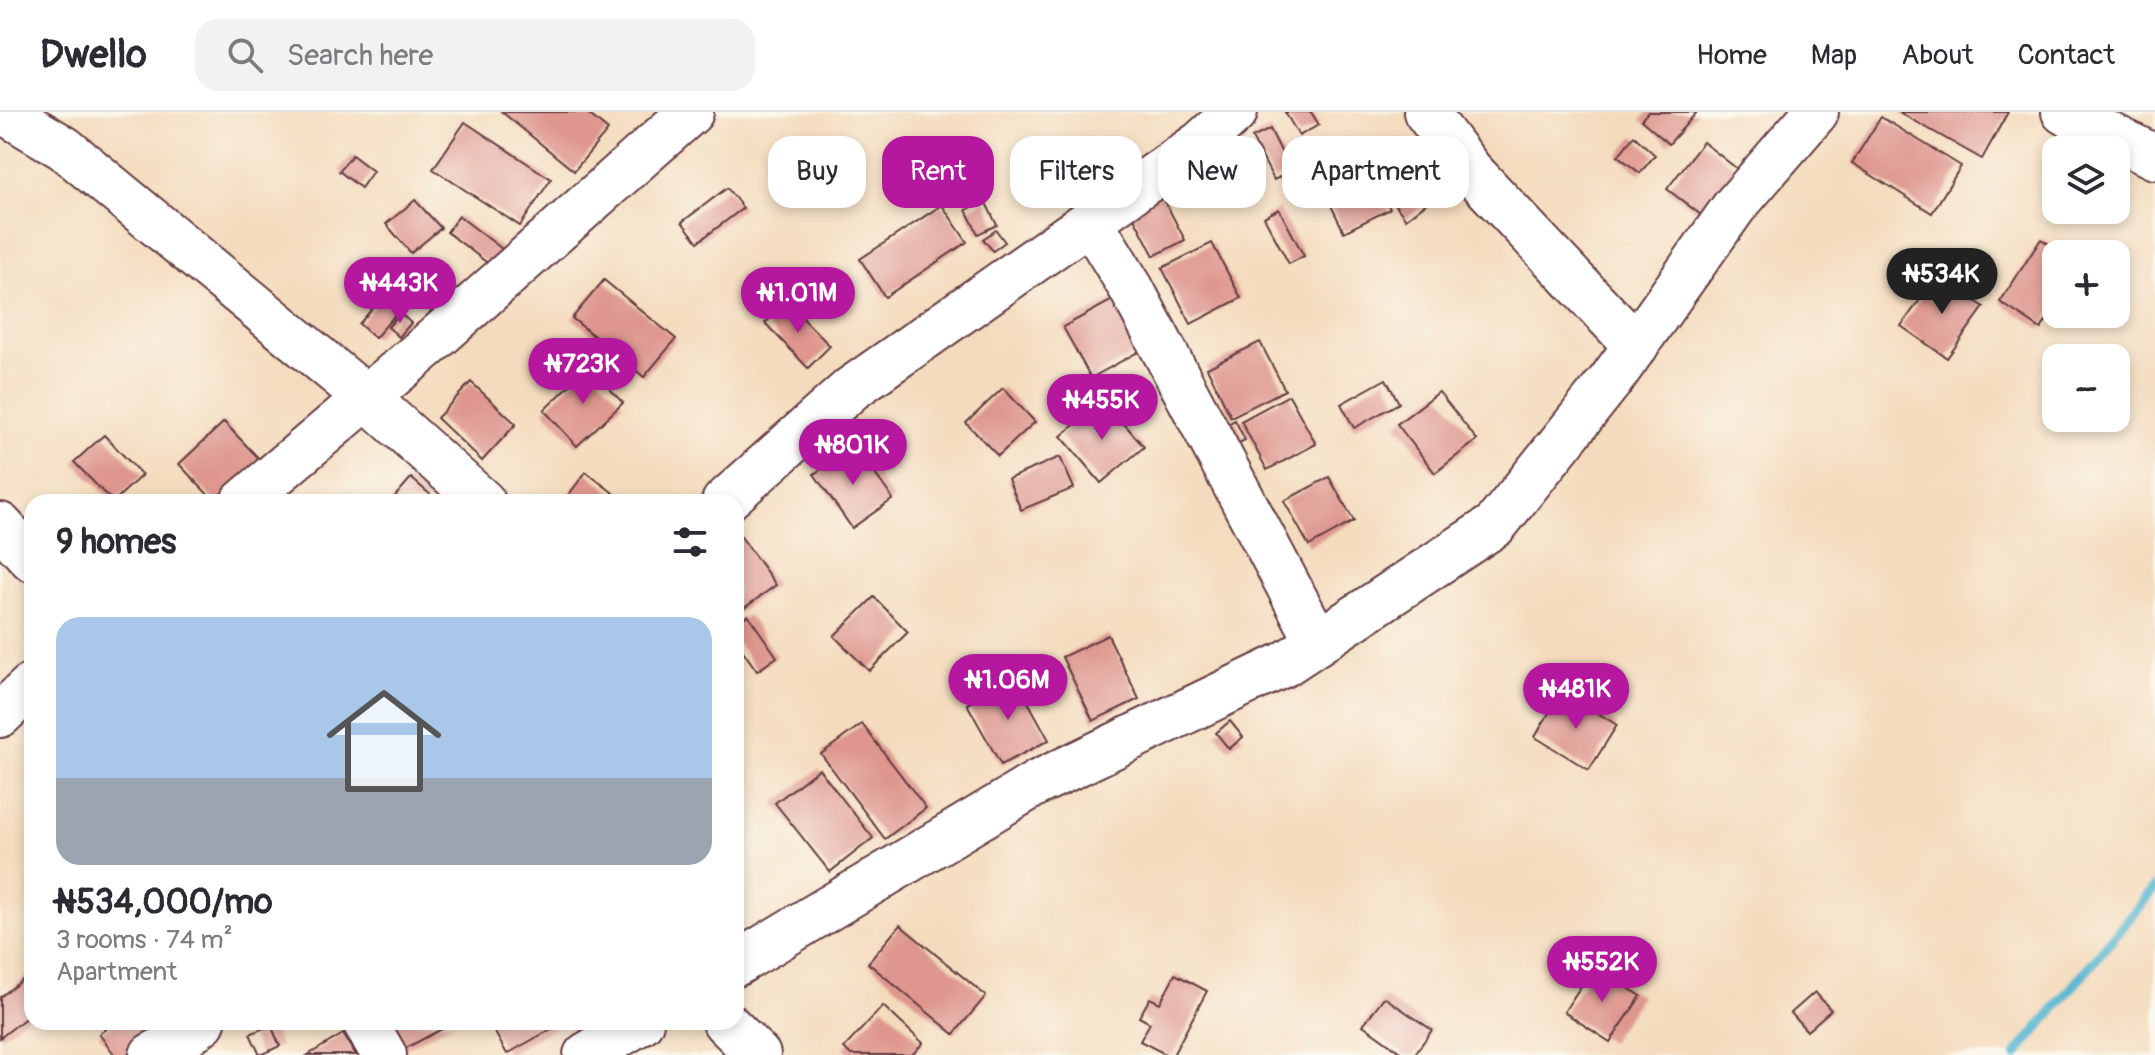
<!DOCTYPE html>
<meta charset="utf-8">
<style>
:root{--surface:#fff;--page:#f2f2f3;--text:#2b2b33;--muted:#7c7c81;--line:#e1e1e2;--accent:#b5179e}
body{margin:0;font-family:Pangolin,sans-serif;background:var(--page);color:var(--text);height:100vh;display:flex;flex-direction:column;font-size:30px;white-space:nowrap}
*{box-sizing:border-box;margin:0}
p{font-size:26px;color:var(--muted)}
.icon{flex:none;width:44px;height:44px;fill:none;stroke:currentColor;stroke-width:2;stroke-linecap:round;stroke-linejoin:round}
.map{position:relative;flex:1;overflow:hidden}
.sheet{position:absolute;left:24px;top:382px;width:720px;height:536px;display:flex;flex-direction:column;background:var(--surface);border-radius:24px;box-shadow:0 4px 12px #0003}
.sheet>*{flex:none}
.guide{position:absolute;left:768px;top:24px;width:760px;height:72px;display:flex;gap:16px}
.fabs{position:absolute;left:2042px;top:24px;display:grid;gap:16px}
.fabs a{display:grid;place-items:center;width:88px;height:88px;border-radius:16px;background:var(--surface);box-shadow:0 4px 12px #0003;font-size:40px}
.price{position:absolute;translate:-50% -68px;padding:0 18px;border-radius:28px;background:var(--accent);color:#fff;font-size:26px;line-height:52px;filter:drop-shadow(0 2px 4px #0008)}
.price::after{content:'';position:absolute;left:50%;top:48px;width:24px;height:18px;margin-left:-12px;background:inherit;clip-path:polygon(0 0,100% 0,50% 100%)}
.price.current{background:#222;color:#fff}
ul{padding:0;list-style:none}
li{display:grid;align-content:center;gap:16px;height:424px;padding:0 32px}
li span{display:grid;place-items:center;height:248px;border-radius:24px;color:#555}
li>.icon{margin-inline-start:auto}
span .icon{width:144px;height:144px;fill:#fffc;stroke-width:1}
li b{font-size:34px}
h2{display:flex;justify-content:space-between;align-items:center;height:96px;padding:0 32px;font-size:34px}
.pill{padding:0 28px;border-radius:24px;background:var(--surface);box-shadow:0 4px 12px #0003;font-size:28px;line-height:72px}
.pill.current{background:var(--accent);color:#fff}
header{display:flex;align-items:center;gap:48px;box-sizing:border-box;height:112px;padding:0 40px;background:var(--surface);border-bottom:2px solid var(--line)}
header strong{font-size:38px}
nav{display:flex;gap:44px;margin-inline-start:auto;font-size:28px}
.search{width:560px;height:72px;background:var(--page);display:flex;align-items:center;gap:20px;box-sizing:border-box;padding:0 28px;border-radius:24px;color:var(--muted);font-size:30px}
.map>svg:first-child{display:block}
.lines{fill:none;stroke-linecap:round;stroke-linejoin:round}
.stream{stroke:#52b6d0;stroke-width:10}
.building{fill:#de968e}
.minor-casing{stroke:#643b41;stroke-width:48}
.minor{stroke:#fff;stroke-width:44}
</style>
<header>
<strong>Dwello</strong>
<div class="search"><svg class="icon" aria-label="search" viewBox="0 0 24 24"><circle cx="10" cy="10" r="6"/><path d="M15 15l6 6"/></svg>Search here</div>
<nav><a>Home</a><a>Map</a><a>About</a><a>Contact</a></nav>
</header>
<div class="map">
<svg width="2155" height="943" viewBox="0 0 2155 943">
<rect width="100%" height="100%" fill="#fbf7ec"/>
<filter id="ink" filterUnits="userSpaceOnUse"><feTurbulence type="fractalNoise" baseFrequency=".0125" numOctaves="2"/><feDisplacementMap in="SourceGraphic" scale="16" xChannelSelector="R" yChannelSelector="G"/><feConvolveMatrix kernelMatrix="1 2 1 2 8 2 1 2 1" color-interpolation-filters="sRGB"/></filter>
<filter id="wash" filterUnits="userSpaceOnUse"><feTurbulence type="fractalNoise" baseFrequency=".006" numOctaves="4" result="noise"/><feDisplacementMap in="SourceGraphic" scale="32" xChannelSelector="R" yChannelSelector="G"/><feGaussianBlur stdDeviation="1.8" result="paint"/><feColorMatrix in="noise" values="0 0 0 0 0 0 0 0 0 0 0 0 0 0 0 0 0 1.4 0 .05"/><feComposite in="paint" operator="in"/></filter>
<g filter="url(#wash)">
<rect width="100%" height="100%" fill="#f4dbbd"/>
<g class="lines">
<polyline class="stream" points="2016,943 2155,775"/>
</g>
<g id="blocks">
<g class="building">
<polygon points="502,0 586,0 608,18 574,59"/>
<polygon points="1285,0 1311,0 1319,13 1299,24"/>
<polygon points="1648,0 1697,0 1669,32 1641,8"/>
<polygon points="1899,0 2008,0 1982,47"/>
<polygon points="1881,5 1961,54 1932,101 1852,51"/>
<polygon points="465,10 551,67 520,114 433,57"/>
<polygon points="1270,17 1291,59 1274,68 1252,26"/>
<polygon points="1634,24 1655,43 1640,61 1618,44"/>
<polygon points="1703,30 1741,60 1705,106 1667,77"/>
<polygon points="1359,34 1390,97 1344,120 1313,57"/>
<polygon points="1433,42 1454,70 1406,107 1385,80"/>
<polygon points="352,43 373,59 361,76 339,59"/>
<polygon points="727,76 743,96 698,130 682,110"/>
<polygon points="1160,80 1185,128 1154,144 1129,96"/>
<polygon points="415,88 441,116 411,141 386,112"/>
<polygon points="985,89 997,113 978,122 966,98"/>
<polygon points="942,93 967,130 885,185 860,147"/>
<polygon points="1279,97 1304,144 1289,152 1264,105"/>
<polygon points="459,104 506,140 494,156 447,120"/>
<polygon points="996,118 1005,130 993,139 983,127"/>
<polygon points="2041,127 2065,142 2056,142 2056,193 2041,217 2000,190"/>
<polygon points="1212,131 1241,186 1191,212 1162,156"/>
<polygon points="1938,163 1984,195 1947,246 1901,214"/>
<polygon points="604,168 676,227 644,265 572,206"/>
<polygon points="392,174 408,188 375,226 359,212"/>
<polygon points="1116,186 1145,236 1091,266 1063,215"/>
<polygon points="787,190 830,234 808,256 765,211"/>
<polygon points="400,201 411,211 399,225 388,215"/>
<polygon points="1260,230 1285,278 1231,305 1207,256"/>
<polygon points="589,255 623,291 577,334 544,298"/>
<polygon points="1386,267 1399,291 1354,316 1341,292"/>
<polygon points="471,270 516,312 482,349 437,306"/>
<polygon points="1003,276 1035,310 998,344 966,311"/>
<polygon points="1439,280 1477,328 1435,361 1397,312"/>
<polygon points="1289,283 1316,332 1267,358 1241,309"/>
<polygon points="1104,288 1144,335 1101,371 1061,324"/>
<polygon points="1235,308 1245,328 1229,336 1219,317"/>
<polygon points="224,310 264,352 223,390 215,390 179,352"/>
<polygon points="104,323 142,363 113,390 74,350"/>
<polygon points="855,334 893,387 852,416 814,362"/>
<polygon points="1060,345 1074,376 1021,398 1008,367"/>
<polygon points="586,360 625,390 563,390"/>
<polygon points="1329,365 1354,409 1309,434 1284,389"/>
<polygon points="411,366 439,390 390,390"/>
<polygon points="739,422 776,473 736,502 736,424"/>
<polygon points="874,485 908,520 869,559 834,524"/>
<polygon points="748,503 777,545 757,559 736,529 736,511"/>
<polygon points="1108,523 1139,587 1093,609 1062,545"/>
<polygon points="1015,566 1049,628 1001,653 967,592"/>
<polygon points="1562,579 1617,613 1589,658 1535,625"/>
<polygon points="1230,609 1243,625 1229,637 1216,621"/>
<polygon points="862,612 926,696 885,727 821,642"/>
<polygon points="819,657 873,726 830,760 775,691"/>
<polygon points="900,813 986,884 954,922 868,851"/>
<polygon points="1594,854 1641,884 1610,930 1564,900"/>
<polygon points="32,861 32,901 0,926 0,885"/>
<polygon points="1175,862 1207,879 1173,943 1167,943 1140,929 1150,911 1139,905 1150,886 1160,891"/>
<polygon points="1815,880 1831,898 1807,919 1791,901"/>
<polygon points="1384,885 1432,918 1414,943 1405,943 1363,913"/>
<polygon points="883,894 923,931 912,943 851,943 844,936"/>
<polygon points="115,910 163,910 166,914 126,943 115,943 99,922"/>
<polygon points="378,910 455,910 395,942"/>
<polygon points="489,910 552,910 555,915 507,942"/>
<polygon points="271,913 280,934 260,943 250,922"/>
<polygon points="343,922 356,943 308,943"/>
</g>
</g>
</g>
<g filter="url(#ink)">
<use href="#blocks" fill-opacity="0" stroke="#643b41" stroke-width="2"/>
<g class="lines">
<defs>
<g id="minor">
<polyline points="4,0 64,36 367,286 483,390"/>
<polyline points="1426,0 1470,58 1636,234"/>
<polyline points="2064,0 2155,45"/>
<polyline points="1090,109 1131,176 1318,530"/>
<polyline points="243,390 425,236 691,0"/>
<polyline points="724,390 851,277 1201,31 1235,0"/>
<polyline points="0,413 32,447"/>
<polyline points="0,603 32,573"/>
<polyline points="736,852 1037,671 1285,552 1495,413 1611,268 1734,95 1816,0"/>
<polyline points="365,910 384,943"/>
<polyline points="725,910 758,943"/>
<polyline points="152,943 177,930 203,910"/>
<polyline points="586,943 641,910"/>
</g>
</defs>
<use href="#minor" class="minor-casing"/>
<use href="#minor" class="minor"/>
</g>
</g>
</svg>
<div class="fabs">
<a><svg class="icon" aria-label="layers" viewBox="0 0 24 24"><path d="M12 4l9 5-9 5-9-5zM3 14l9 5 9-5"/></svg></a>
<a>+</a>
<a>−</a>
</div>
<b class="price current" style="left:1942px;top:204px">₦534K</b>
<b class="price" style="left:400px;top:213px">₦443K</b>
<b class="price" style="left:798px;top:223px">₦1.01M</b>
<b class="price" style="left:583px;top:294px">₦723K</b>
<b class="price" style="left:1102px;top:330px">₦455K</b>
<b class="price" style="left:853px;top:375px">₦801K</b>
<b class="price" style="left:1008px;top:610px">₦1.06M</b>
<b class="price" style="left:1576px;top:619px">₦481K</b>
<b class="price" style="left:1602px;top:892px">₦552K</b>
<div class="guide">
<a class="pill">Buy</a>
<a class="pill current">Rent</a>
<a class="pill">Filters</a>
<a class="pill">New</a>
<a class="pill">Apartment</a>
</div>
<section class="sheet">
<h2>9 homes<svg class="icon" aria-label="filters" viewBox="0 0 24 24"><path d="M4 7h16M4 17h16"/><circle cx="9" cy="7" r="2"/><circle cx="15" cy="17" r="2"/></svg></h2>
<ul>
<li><span style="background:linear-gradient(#a9c7e8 65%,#9aa5b1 0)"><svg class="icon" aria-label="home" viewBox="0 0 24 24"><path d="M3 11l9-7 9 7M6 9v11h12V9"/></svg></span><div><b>₦534,000/mo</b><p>3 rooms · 74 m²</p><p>Apartment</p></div></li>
</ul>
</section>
</div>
